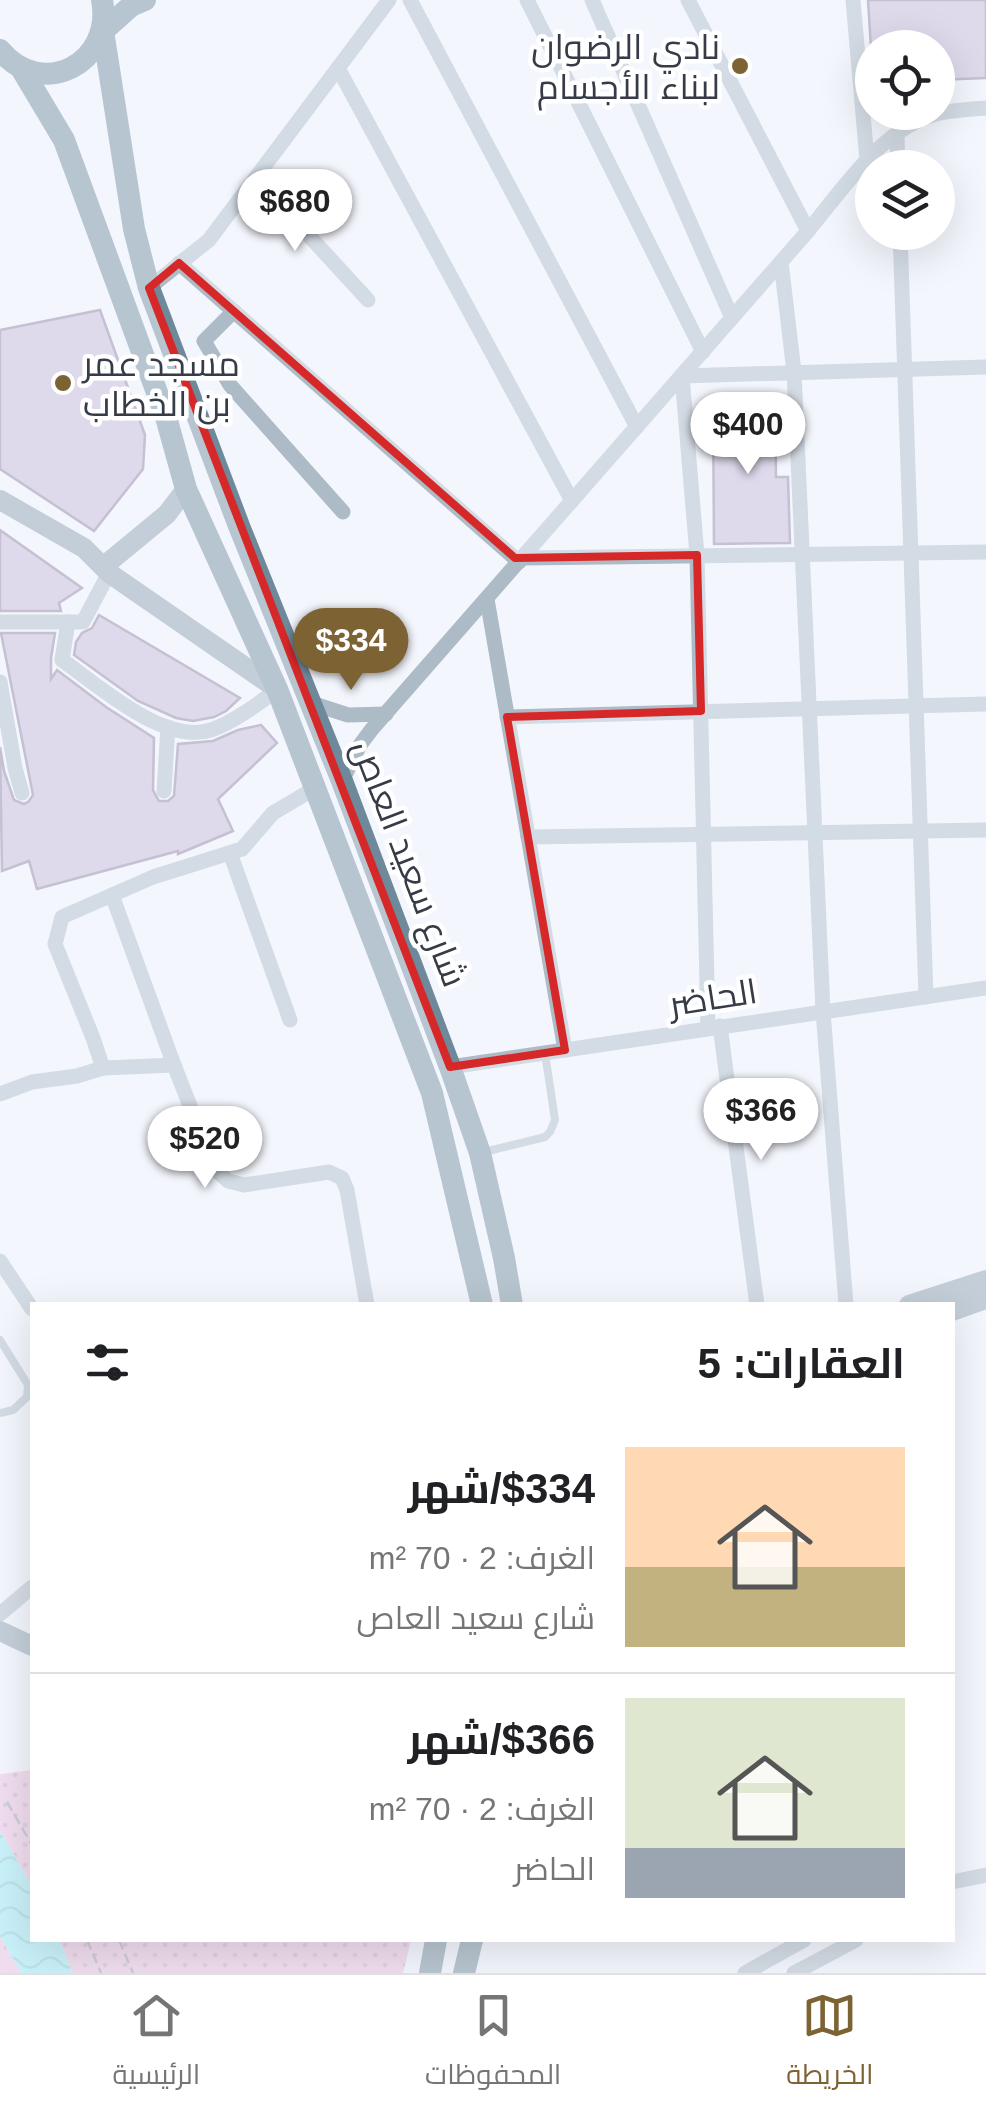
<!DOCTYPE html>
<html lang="ar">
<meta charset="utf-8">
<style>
:root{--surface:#fff;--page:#f2f2f2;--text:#202124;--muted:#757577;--line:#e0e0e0;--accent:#7d6334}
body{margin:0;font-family:Helvetica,Cairo,sans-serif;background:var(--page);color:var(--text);direction:rtl;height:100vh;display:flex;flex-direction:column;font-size:38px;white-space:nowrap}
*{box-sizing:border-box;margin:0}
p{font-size:32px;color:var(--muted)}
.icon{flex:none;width:55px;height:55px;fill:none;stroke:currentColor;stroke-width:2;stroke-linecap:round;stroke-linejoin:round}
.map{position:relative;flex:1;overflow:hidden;direction:ltr}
.side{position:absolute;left:30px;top:1302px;width:925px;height:640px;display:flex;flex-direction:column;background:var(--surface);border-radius:0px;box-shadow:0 10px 40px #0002;direction:rtl}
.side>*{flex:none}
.controls{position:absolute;left:855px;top:30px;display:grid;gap:20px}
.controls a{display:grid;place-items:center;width:100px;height:100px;border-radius:50%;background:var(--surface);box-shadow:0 10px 40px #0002;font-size:50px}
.price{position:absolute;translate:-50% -85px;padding:0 22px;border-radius:35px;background:#fff;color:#222;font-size:32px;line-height:65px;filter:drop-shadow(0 2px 5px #0008)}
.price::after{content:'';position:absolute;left:50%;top:60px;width:30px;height:22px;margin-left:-15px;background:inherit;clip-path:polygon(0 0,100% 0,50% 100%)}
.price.on{background:var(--accent);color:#fff}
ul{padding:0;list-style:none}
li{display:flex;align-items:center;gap:30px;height:250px;padding:0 50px}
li+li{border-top:2px solid var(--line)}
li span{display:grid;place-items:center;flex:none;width:280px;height:200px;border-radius:0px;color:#555}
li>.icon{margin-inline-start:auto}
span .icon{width:120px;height:120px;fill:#fffc;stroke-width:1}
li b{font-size:42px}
h2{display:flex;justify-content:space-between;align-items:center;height:120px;padding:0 50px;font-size:42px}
.menu{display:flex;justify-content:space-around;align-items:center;height:140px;border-top:2px solid var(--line);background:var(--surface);font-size:28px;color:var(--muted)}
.menu a{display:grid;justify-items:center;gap:5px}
.menu .on{color:var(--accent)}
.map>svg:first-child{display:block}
.green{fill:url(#green-dots)}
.forest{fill:url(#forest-crowns)}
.water{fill:url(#water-waves)}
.building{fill:#c3b5d6;stroke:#8c7e9d;stroke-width:2.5}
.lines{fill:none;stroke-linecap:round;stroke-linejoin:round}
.path{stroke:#989ba5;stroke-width:2.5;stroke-dasharray:10 5;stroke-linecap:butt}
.lane{stroke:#acbbc5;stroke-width:8}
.street{stroke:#acbbc5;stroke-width:15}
.secondary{stroke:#879eac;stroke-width:20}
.primary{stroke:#6d899a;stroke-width:22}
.marked{fill:none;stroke:#d62828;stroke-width:8;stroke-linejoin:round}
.poi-dot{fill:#7d6334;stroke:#fff;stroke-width:4}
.labels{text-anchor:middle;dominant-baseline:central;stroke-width:9;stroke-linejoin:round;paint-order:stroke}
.poi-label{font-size:35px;fill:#363b48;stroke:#fff;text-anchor:end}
.street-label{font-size:35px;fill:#363b48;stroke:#fff}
</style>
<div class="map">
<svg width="986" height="1973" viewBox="0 0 986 1973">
<defs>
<pattern id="green-dots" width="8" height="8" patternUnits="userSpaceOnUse" patternTransform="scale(2.5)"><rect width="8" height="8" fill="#ecbfdd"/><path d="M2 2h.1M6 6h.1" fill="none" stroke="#cba5bf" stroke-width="1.8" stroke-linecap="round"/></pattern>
<pattern id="forest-crowns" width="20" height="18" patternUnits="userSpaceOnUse" patternTransform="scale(2.5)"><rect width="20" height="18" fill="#ecbfdd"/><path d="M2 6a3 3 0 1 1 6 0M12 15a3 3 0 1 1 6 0" fill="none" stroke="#cba5bf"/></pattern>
<pattern id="water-waves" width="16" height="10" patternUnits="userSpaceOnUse" patternTransform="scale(2.5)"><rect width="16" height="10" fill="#96ecf3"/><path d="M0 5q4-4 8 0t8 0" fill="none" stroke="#82cbd2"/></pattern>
</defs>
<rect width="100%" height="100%" fill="#f4f6fd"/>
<g class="green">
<polygon points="32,1770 32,1886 0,1831 0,1774"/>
<polygon points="59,1940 411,1940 403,1973 73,1973"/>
</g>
<polygon class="forest" points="0,1936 21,1973 0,1973"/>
<polygon class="water" points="0,1831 32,1886 32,1940 59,1940 73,1973 21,1973 0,1936"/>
<g class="building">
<polygon points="868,0 986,0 986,78 938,80 938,48 871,48"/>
<polygon points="100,310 145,435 143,469 94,531 0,469 0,330"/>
<polygon points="775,403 776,477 788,477 790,543 714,544 713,404"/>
<polygon points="0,530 82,588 59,603 61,611 0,611"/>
<polygon points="99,615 240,698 226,711 214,717 193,721 176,718 138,701 74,655 76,642 82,633 92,628"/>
<polygon points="1,633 55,633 51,658 51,679 57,670 106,707 154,738 153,790 159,801 168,801 174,796 178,744 213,741 238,730 261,725 277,743 218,799 233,831 178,854 178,851 37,889 29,861 2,871 0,747 4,771 14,800 24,804 29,801 33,795"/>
</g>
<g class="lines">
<g class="path">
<polyline points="7,1802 32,1845"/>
<polyline points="87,1940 101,1973"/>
<polyline points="119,1940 133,1973"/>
</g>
<g class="lane">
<polyline points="484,1152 545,1137 550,1132 555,1120 545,1053"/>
<polyline points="0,1340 28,1385 27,1397 13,1410 0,1413"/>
</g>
<g class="street">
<polyline points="410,0 637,427"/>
<polyline points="527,0 703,352"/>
<polyline points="592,0 732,318"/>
<polyline points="688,0 808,231"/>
<polyline points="853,0 867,160"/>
<polyline points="338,68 572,501"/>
<polyline points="897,134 898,168"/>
<polyline points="256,178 368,300"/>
<polyline points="900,232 926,997"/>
<polyline points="781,262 794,372 823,1011 846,1305"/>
<polyline points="179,263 519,562"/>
<polyline points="149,288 209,240 389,0"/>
<polyline points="234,311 204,341 230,385 343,512"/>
<polyline points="523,558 986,552"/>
<polyline points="487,599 565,1050"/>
<polyline points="0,622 83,622 109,573"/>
<path d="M 68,622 L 62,660 C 99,686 164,745 211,730 C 230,724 262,702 277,689"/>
<polyline points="0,682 15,768 22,793"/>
<polyline points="311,703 348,715 386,714"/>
<polyline points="507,717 986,704"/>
<path d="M 342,781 L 360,745 L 372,729 L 808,231 C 844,188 882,127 940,113 C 954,110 971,109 986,108"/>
<polyline points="164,791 168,727"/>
<polyline points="528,837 986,830"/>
<polyline points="230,853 290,1020"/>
<polyline points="720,1026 757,1305"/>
<polyline points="708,1028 697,555 682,376 986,367"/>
<polyline points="174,1065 215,1169 228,1181 244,1185 329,1172 342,1178 347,1190 367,1305"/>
<polyline points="450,1067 986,988"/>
<polyline points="103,1068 174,1065 112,895"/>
<polyline points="0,1094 32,1082 77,1076 103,1068 93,1038 55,944 62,917 153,877 242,849 273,813 317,787"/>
<polyline points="0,1261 32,1309"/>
<polyline points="0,1614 32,1587"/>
<polyline points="952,1882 986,1875"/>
<polyline points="745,1973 804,1940"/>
<polyline points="794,1973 856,1940"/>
</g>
<g class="secondary">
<polyline points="0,500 84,548 109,573 277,689"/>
<polyline points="104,566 167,514 186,489"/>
<polyline points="909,1305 986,1280"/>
<polyline points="952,1311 986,1299"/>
<polyline points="0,1631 32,1646"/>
</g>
<g class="primary">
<polyline points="145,0 131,6 103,31 134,229 149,288 239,526 342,781 450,1067 480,1153 504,1258 512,1305"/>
<path d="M 0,50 C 42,101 114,63 102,0"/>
<polyline points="21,68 64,140 166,417 186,489 277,689 432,1093 482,1305"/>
<polyline points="430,1973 436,1940"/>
<polyline points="464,1973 472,1940"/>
</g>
</g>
<path d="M0 0H986V1973H0ZM 179,263 L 515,558 L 697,555 L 701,711 L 507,717 L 565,1050 L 450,1067 L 149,288 Z" fill="#f4f6fd" fill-opacity=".55" fill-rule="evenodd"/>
<path class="marked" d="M 179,263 L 515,558 L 697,555 L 701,711 L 507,717 L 565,1050 L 450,1067 L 149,288 Z"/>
<g class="poi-dot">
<circle cx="740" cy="66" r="10"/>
<circle cx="63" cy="383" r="10"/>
</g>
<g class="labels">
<g class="poi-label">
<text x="720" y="46">نادي الرضوان<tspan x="720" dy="40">لبناء الأجسام</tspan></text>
<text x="83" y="363" text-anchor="start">مسجد عمر<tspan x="83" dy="40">بن الخطاب</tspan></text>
</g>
<g class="street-label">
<text transform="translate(410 863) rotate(69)">شارع سعيد العاص</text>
<text transform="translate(713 997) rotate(-9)">الحاضر</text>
</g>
</g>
</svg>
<div class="controls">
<a><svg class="icon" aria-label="locate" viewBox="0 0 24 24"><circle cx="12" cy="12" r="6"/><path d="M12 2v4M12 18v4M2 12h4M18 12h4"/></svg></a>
<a><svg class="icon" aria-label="layers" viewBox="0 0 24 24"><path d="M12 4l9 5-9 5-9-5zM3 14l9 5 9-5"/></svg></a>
</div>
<b class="price" style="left:295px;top:254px">$680</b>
<b class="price" style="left:748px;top:477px">$400</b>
<b class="price on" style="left:351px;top:693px">$334</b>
<b class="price" style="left:761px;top:1163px">$366</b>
<b class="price" style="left:205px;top:1191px">$520</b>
<section class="side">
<h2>العقارات: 5<svg class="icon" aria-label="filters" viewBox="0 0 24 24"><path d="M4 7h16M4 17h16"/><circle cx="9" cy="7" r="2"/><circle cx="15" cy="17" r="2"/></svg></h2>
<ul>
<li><span style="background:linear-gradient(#ffd9b3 60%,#c2b280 0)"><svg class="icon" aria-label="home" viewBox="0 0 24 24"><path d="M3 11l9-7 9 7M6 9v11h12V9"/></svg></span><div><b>$334/شهر</b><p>الغرف: 2 · 70 m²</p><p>شارع سعيد العاص</p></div></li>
<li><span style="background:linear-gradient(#dfe7d0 75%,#9aa5b1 0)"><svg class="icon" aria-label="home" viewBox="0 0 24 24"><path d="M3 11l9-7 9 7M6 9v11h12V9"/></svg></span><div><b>$366/شهر</b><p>الغرف: 2 · 70 m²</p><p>الحاضر</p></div></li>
</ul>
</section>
</div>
<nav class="menu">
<a class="on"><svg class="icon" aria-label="map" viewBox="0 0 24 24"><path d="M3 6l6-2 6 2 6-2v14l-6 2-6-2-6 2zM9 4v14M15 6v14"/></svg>الخريطة</a>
<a><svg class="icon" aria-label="saved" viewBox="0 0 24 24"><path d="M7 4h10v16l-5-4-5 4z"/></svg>المحفوظات</a>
<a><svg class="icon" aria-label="home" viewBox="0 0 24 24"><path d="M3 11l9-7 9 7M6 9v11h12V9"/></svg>الرئيسية</a>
</nav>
